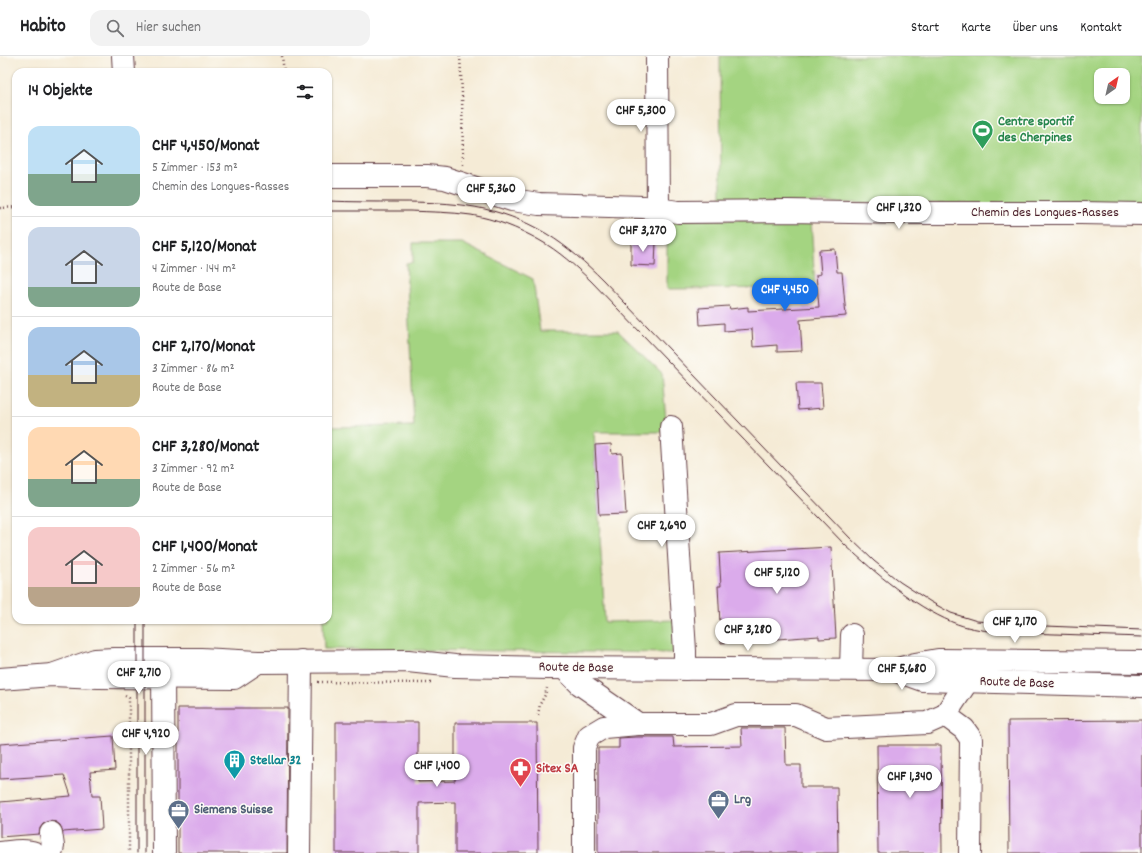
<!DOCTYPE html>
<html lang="de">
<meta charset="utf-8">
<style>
:root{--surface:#fff;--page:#f2f2f2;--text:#202124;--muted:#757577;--line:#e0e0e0;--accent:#1a73e8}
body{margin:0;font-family:Dekko,sans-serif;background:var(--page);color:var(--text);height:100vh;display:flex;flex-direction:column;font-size:15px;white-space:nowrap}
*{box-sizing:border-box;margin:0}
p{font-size:13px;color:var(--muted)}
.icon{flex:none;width:22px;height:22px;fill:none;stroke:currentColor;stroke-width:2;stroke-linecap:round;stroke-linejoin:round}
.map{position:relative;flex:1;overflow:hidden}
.side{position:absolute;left:12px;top:12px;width:320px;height:556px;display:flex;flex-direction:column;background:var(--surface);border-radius:12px;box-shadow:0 1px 3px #0004}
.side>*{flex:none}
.needle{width:26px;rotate:34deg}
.tools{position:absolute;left:1094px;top:12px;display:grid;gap:8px}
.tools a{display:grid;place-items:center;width:36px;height:36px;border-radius:8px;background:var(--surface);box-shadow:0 1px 3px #0004;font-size:20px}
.price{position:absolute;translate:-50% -34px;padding:0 9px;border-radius:14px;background:#fff;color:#222;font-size:13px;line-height:26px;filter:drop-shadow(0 1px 2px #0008)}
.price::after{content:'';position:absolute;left:50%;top:24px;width:12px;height:9px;margin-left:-6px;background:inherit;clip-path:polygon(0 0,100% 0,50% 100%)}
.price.on{background:var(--accent);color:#fff}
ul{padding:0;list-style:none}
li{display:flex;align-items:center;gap:12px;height:100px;padding:0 16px}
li+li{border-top:1px solid var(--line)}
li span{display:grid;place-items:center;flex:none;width:112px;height:80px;border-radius:12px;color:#555}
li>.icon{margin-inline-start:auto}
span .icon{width:48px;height:48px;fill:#fffc;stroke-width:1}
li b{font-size:17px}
h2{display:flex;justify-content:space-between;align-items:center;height:48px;padding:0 16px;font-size:17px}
header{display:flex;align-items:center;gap:24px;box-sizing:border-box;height:56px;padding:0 20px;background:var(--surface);border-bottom:1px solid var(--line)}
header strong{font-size:19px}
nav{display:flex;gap:22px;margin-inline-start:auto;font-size:14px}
.search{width:280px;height:36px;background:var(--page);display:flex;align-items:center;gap:10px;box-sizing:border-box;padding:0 14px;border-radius:12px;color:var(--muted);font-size:15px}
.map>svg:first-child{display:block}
.green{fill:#a4d481;stroke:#777a56;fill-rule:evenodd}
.building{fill:#dbabeb}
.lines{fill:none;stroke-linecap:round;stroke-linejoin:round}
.minor-casing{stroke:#643e45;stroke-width:24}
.path{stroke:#643e45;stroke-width:2.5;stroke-dasharray:1 3;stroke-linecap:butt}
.minor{stroke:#fff;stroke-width:22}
.tram{stroke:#4a1f2b;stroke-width:1}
.labels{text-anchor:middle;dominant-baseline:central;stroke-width:3;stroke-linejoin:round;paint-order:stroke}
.leisure-label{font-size:14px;font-weight:bold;fill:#27864d;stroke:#fdfcf7;text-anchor:start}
.street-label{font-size:14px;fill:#4a1f2b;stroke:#fdfcf7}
.culture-label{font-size:14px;font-weight:bold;fill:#0d838f;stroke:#fdfcf7;text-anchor:start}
.health-label{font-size:14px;font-weight:bold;fill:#be3a42;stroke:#fdfcf7;text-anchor:start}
.service-label{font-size:14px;font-weight:bold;fill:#4e5e75;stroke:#fdfcf7;text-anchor:start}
</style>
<header>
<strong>Habito</strong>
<div class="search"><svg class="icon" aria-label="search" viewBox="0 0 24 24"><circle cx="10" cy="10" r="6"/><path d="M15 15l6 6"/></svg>Hier suchen</div>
<nav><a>Start</a><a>Karte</a><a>Über uns</a><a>Kontakt</a></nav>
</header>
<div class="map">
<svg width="1142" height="797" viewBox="0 0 1142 797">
<rect width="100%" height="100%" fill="#fdfcf7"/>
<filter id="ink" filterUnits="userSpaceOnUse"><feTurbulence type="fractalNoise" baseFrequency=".025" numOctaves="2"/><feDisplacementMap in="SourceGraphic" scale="8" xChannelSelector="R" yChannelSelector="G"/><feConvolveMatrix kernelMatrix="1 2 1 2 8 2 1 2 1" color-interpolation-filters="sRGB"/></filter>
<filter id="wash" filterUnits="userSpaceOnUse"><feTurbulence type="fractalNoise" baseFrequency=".012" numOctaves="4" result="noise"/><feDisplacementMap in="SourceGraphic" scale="16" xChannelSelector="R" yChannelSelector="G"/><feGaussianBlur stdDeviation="0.9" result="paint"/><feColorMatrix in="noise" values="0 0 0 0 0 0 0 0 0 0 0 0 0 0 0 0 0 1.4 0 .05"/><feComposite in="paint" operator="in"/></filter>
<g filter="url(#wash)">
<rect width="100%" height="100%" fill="#f5ebd6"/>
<g class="green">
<path d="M 720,0 L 1142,0 L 1142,149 L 721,146 ZM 1101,19 L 1123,19 L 1123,41 L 1101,41 Z"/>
<polygon points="811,163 815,232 667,233 667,169 671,164"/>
<polygon points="413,187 462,187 533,223 540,275 618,275 662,318 666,364 665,376 594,376 605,566 675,564 675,597 324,593 323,564 328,564 328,371 414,370 406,207 413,206"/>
</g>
<g id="blocks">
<g class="building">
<polygon points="631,183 646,183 646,186 656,186 655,210 631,209"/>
<polygon points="835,193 837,216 842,216 846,260 800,264 802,295 777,296 777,289 753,291 752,273 724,275 724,267 700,269 699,252 729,250 730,253 748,251 748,255 819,251 816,219 821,218 819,194"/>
<polygon points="796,327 821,327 823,352 798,354"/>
<polygon points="611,388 612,398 622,397 626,458 599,459 595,389"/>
<polygon points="831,491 836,582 819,583 819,580 721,587 718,530 721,530 719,497"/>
<polygon points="178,652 288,652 287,797 178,797"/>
<polygon points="1142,664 1142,797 1009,797 1008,665"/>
<polygon points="336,666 418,666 418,726 455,725 455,667 537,667 538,797 455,797 455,746 419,747 419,797 336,797"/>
<polygon points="741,672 785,672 786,709 801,709 801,731 837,731 838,797 598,797 598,692 619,692 619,682 635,681 673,681 674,691 742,690"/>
<polygon points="113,680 115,714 90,716 92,740 100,740 102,773 63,776 60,769 56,766 49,765 43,768 40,772 39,778 0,781 0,746 71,740 64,719 0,723 0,688"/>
<polygon points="877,689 941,689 942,797 878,797"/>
</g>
</g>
</g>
<g filter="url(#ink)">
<use href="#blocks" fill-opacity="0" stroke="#643e45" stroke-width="1"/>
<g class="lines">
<defs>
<g id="minor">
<polyline points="123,0 124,16"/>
<polyline points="657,0 658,153"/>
<polyline points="328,120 427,120 445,122 512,144 539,148 644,151 678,156 787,155 913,157 1080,157 1142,158"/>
<polyline points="671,371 685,595 685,613"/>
<polyline points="163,608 164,797"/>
<polyline points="565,613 580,628 638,668"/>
<polyline points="851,613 852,579"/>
<polyline points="894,614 922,624 1142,630"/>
<polyline points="52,619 95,604 114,603 201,603 258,606 408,605 455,610 548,612 894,614 915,608 938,604 1142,606"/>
<polyline points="0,623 52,619 98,621 234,622 258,606"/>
<polyline points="945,659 964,673 971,683 970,797"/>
<polyline points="51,777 53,790 51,797"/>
<path d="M 0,797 C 11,796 24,793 35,797"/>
<polyline points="299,797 301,605"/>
<polyline points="584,797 584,692 589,680 604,671 638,668 711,668 736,659 796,659 826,672 927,667 945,659 967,626"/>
</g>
</defs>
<use href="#minor" class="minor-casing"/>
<g class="path">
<polyline points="282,0 284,16"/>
<polyline points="460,0 462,37 463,109"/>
<polyline points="0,152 16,151"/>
<polyline points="318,626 431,627"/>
<polyline points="125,640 129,642 129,797"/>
<polyline points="538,659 540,648 545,639 547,632"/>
</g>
<use href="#minor" class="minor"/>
<g class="tram">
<path d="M 328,145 C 351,146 375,146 398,146 C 453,146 499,149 547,178 C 568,191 586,207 603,224 L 850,482 L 874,505 L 900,526 L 931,546 L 951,557 L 977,565 L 1022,569 L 1142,574"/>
<path d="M 328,155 C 355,155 383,155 410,155 C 430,156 451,156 471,159 C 495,163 518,172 539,184 C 559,195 575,210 591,225 L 845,489 C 877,518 912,549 952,566 C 966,572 981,574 996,576 L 1142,581"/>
<polyline points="137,797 137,564"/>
<polyline points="145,797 145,564"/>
</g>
</g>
</g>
<defs>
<symbol id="stadium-pin" viewBox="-11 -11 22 30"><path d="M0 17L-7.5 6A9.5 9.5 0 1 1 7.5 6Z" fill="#2e9e5b" stroke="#fdfcf7"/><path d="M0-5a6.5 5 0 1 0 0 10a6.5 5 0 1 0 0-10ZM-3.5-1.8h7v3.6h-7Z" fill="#fff"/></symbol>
<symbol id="building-pin" viewBox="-11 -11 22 30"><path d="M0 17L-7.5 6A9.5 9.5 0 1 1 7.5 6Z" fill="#0f9aa8" stroke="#fdfcf7"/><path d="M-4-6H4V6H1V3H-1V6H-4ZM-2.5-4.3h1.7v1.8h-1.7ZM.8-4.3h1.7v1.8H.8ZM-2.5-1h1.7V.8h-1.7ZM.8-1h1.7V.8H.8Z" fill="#fff"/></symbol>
<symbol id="pharmacy-pin" viewBox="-11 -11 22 30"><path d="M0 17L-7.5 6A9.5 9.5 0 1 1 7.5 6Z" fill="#e0444e" stroke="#fdfcf7"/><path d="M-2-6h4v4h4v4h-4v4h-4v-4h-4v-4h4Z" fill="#fff"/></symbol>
<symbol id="office-pin" viewBox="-11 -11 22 30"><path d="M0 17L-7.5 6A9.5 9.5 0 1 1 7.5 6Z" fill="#5c6f8a" stroke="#fdfcf7"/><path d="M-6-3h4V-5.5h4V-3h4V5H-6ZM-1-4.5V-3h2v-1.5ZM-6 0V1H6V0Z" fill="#fff"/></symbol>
</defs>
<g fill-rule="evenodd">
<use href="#stadium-pin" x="970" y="62" width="25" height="34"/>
<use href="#building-pin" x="222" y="692" width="25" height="34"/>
<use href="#pharmacy-pin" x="508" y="700" width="25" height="34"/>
<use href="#office-pin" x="706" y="732" width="25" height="34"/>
<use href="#office-pin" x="166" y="742" width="25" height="34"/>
</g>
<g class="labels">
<g class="leisure-label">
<text x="998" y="66">Centre sportif<tspan x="998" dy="16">des Cherpines</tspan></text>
</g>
<g class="street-label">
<text x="1045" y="157">Chemin des Longues-Rasses</text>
<text transform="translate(576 612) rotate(1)">Route de Base</text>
<text transform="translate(1017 627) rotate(2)">Route de Base</text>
</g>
<g class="culture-label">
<text x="250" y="705">Stellar 32</text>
</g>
<g class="health-label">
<text x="536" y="713">Sitex SA</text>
</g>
<g class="service-label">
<text x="734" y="744">Lrg</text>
<text x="194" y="754">Siemens Suisse</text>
</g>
</g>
</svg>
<div class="tools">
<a><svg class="needle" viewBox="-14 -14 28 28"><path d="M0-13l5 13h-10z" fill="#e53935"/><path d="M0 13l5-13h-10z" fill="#757577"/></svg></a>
</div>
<b class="price" style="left:641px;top:77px">CHF 5,300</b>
<b class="price" style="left:491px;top:155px">CHF 5,360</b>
<b class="price" style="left:899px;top:174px">CHF 1,320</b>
<b class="price" style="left:643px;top:197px">CHF 3,270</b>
<b class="price on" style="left:785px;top:256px">CHF 4,450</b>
<b class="price" style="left:662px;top:492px">CHF 2,690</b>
<b class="price" style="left:777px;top:539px">CHF 5,120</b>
<b class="price" style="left:1015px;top:588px">CHF 2,170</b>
<b class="price" style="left:748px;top:596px">CHF 3,280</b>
<b class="price" style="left:902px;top:635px">CHF 5,680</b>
<b class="price" style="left:139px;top:639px">CHF 2,710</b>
<b class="price" style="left:146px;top:700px">CHF 4,920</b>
<b class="price" style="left:437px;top:732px">CHF 1,400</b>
<b class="price" style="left:910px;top:743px">CHF 1,340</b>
<section class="side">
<h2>14 Objekte<svg class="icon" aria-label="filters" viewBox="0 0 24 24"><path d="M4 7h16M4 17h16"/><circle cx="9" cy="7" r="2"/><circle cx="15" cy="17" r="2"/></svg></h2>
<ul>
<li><span style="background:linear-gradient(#bfe0f5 60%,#7fa58c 0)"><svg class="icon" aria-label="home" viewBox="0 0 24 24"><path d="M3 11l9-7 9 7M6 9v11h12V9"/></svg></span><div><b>CHF 4,450/Monat</b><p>5 Zimmer · 153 m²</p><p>Chemin des Longues-Rasses</p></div></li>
<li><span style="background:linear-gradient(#c9d6e8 75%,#7fa58c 0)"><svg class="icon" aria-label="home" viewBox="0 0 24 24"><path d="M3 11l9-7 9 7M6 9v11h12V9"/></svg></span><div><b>CHF 5,120/Monat</b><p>4 Zimmer · 144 m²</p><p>Route de Base</p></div></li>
<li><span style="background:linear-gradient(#a9c7e8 60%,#c2b280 0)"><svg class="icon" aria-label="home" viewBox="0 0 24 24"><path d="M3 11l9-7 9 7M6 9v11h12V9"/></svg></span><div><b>CHF 2,170/Monat</b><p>3 Zimmer · 86 m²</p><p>Route de Base</p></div></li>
<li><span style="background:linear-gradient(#ffd9b3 65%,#7fa58c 0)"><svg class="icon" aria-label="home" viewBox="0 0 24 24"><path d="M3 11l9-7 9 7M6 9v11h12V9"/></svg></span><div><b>CHF 3,280/Monat</b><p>3 Zimmer · 92 m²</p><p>Route de Base</p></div></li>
<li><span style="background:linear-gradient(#f6c9c9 75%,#b9a48a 0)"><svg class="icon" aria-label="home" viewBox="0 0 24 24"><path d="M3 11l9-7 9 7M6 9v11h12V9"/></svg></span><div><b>CHF 1,400/Monat</b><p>2 Zimmer · 56 m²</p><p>Route de Base</p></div></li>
</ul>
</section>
</div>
